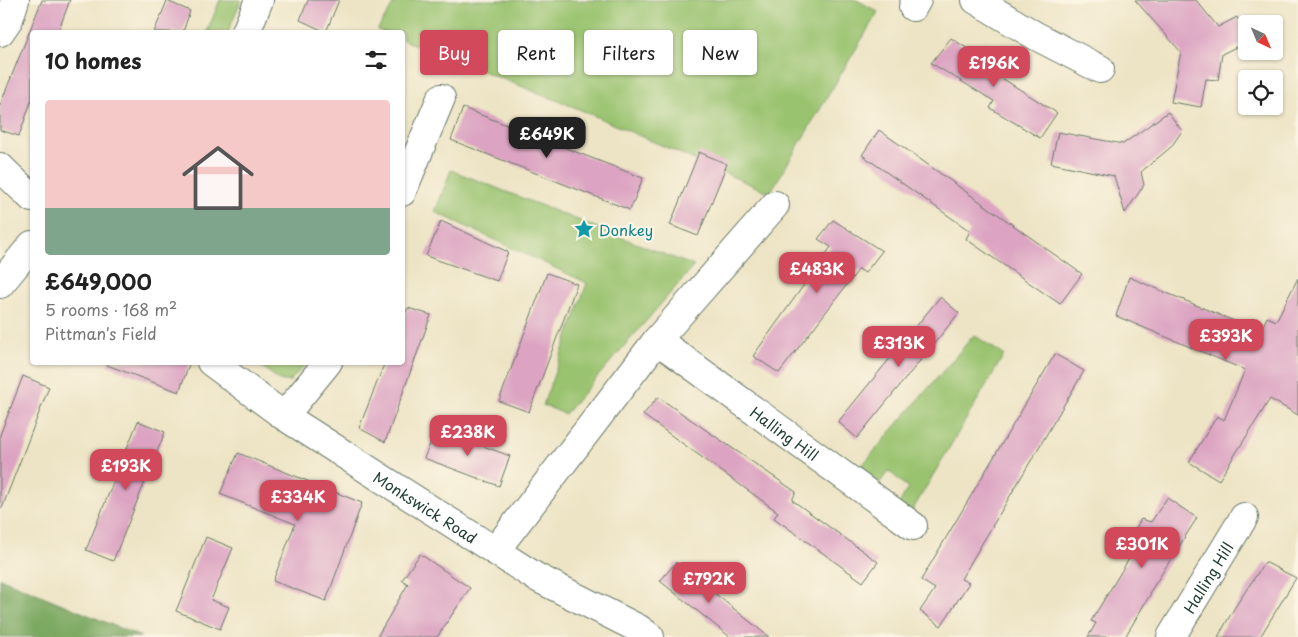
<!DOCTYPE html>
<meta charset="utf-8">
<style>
:root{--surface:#fff;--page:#f2f2f2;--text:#222;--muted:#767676;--accent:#d1495b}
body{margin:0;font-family:"Playpen Sans",sans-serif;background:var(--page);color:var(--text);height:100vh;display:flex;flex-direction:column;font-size:19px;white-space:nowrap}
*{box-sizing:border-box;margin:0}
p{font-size:16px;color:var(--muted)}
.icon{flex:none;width:28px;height:28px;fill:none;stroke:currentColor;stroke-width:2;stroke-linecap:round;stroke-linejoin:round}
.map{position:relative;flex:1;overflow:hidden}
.details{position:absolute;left:30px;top:30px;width:375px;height:335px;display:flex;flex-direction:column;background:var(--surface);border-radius:5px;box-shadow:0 1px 4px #0004}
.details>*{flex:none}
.guide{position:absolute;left:420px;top:30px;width:475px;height:45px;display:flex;gap:10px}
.needle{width:32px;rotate:136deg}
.tools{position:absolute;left:1238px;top:15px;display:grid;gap:10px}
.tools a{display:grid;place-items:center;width:45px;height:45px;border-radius:5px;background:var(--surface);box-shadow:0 1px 4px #0004;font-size:25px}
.price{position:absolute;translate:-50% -42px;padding:0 11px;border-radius:10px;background:var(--accent);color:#fff;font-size:16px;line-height:32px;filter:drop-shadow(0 1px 2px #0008)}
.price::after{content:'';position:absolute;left:50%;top:30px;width:15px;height:11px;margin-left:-8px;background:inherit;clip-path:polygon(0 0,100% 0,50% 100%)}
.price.current{background:#222;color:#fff}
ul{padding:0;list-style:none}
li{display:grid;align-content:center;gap:10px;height:265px;padding:0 15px}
li span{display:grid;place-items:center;height:155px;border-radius:5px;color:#555}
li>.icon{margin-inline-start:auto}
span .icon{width:90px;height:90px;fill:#fffc;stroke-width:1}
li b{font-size:21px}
h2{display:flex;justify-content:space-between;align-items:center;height:60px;padding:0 15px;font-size:21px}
.pill{padding:0 18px;border-radius:5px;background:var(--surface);box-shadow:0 1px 4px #0004;font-size:18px;line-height:45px}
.pill.current{background:var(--accent);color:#fff}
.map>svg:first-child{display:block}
.green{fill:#9ac36f;stroke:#5c8052}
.forest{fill:#7ba962;stroke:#4d734b}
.building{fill:#dca4c2}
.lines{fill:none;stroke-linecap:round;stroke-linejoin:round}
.street-casing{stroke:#677767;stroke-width:30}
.street{stroke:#fff;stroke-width:28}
.labels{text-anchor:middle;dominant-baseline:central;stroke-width:4.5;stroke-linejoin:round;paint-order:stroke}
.culture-label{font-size:15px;fill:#0d838f;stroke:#fcf5e5;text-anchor:start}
.street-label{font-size:15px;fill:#1f3d34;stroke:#fcf5e5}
</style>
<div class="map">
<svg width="1298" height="637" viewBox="0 0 1298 637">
<rect width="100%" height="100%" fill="#fcf5e5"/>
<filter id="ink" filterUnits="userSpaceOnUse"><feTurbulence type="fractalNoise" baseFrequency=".02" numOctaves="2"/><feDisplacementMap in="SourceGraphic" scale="10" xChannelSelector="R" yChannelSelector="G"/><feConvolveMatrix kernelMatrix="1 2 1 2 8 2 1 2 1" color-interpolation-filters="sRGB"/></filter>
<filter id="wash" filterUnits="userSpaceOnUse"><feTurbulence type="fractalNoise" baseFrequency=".0096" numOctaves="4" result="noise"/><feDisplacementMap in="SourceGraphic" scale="20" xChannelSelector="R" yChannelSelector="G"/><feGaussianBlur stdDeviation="1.12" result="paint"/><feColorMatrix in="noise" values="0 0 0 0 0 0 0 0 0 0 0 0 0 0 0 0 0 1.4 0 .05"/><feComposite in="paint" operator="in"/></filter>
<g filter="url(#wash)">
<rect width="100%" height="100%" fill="#ede4c5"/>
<g class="green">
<polygon points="220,0 241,0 228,32 207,32"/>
<polygon points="396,0 857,0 878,12 770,193 574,107 403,40 402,32 384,32 377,30"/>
<polygon points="451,170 694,266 565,414 543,405 587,283 435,212"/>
<polygon points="974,335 1004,355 909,516 896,509 908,488 889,471 872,492 852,477"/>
<polygon points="257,363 307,363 289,382 279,380"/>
</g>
<polygon class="forest" points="0,578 141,637 0,637"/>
<g id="blocks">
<g class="building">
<polygon points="42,0 70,0 58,32 32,32 32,99 19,136 0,130 0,105"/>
<polygon points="308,0 339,0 326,32 300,20"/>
<polygon points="1135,0 1196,0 1218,27 1237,17 1246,35 1246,42 1222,54 1218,80 1206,79 1201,107 1171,102 1181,52"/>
<polygon points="167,1 190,11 183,32 154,32"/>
<polygon points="951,38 1001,70 997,75 1057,113 1040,138 990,108 994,101 931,63"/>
<polygon points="463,108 643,178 630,210 451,140"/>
<polygon points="1168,112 1182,131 1171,147 1141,172 1144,185 1125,213 1114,176 1051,163 1058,132 1123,144"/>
<polygon points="879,130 1082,274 1060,304 966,239 970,231 862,155"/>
<polygon points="699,152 727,164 698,236 670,225"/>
<polygon points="833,220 882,251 865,273 859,269 779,373 753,356 831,247 818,239"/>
<polygon points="441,221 508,252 497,281 426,256"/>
<polygon points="547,273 577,284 529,412 499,401"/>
<polygon points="1129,277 1260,332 1267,317 1276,321 1298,278 1298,415 1270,399 1219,480 1189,462 1217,416 1224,420 1245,370 1116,316"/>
<polygon points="940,297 959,313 857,438 838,422"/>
<polygon points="408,308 431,315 385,442 359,428 385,362 402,362 402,320"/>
<polygon points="1055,354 1084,371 961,579 969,583 941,626 920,611 935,589 921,580"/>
<polygon points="107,362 190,362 179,392 107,365"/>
<polygon points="23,376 49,387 2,508 0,507 0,435"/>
<polygon points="658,397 796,492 792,500 878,562 863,582 774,518 778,512 643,415"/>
<polygon points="138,421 165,432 113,561 86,550"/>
<polygon points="437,429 510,456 499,486 424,458"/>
<polygon points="238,453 362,503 326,601 273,581 295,524 220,494"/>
<polygon points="1167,498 1197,518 1150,592 1151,593 1125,637 1088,637 1096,623 1091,621 1135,549 1127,544 1141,519 1151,522"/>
<polygon points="206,537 233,548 211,600 229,607 220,629 176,611"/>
<polygon points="420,554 470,588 437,637 377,637 408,584 402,580"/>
<polygon points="676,562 769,637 730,637 660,581"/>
<polygon points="1265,562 1296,578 1260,637 1218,637 1235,607"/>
</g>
</g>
</g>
<g filter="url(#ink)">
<use href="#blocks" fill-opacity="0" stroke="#677767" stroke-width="1"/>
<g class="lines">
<defs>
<g id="street">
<polyline points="976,0 1036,36 1100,69"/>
<polyline points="913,7 917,0"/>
<polyline points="0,32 9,19 15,0"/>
<polyline points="246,32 259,0"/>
<polyline points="0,167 32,198"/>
<polyline points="402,192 441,98"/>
<polyline points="0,284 32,245"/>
<path id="s1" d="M 657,340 L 913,526"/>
<path id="s2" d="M 211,362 L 284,416 L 536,577 L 639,629 L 650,637"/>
<polyline points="284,416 328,362"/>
<polyline points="495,551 657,340 775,205"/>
<path id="s3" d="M 1171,637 L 1244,517"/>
</g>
</defs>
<use href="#street" class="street-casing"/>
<use href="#street" class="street"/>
</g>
</g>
<defs>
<symbol id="sight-bare" viewBox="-9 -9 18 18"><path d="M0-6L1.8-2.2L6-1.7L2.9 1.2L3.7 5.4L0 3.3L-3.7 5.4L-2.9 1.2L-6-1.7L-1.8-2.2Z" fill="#0f9aa8" stroke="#fcf5e5" stroke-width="2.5" paint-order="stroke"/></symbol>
</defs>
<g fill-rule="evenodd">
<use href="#sight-bare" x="570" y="215" width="28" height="28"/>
</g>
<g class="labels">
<g class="culture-label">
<text x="599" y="229">Donkey</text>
</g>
<g class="street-label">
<text stroke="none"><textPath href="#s1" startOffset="158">Halling Hill</textPath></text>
<text stroke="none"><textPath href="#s2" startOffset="259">Monkswick Road</textPath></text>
<text stroke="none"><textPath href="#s3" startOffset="70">Halling Hill</textPath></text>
</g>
</g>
</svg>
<div class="tools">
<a><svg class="needle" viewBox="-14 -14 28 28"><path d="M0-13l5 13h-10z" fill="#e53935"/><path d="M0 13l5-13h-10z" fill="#767676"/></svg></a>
<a><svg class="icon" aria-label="locate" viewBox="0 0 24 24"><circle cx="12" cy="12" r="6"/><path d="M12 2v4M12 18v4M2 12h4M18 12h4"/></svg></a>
</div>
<b class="price" style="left:994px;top:88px">£196K</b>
<b class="price current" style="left:547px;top:159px">£649K</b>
<b class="price" style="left:817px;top:294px">£483K</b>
<b class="price" style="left:1226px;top:361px">£393K</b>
<b class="price" style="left:899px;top:368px">£313K</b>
<b class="price" style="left:468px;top:457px">£238K</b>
<b class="price" style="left:126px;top:491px">£193K</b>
<b class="price" style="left:298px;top:522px">£334K</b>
<b class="price" style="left:1142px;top:569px">£301K</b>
<b class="price" style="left:709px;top:604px">£792K</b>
<div class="guide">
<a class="pill current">Buy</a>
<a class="pill">Rent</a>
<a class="pill">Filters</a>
<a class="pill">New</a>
</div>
<section class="details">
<h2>10 homes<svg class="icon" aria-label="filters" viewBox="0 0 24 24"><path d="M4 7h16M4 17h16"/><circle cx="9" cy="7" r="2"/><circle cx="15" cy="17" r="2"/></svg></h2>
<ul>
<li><span style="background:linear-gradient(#f6c9c9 70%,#7fa58c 0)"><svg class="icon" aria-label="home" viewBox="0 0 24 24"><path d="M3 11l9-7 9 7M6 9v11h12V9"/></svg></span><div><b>£649,000</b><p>5 rooms · 168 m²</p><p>Pittman's Field</p></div></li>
</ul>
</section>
</div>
